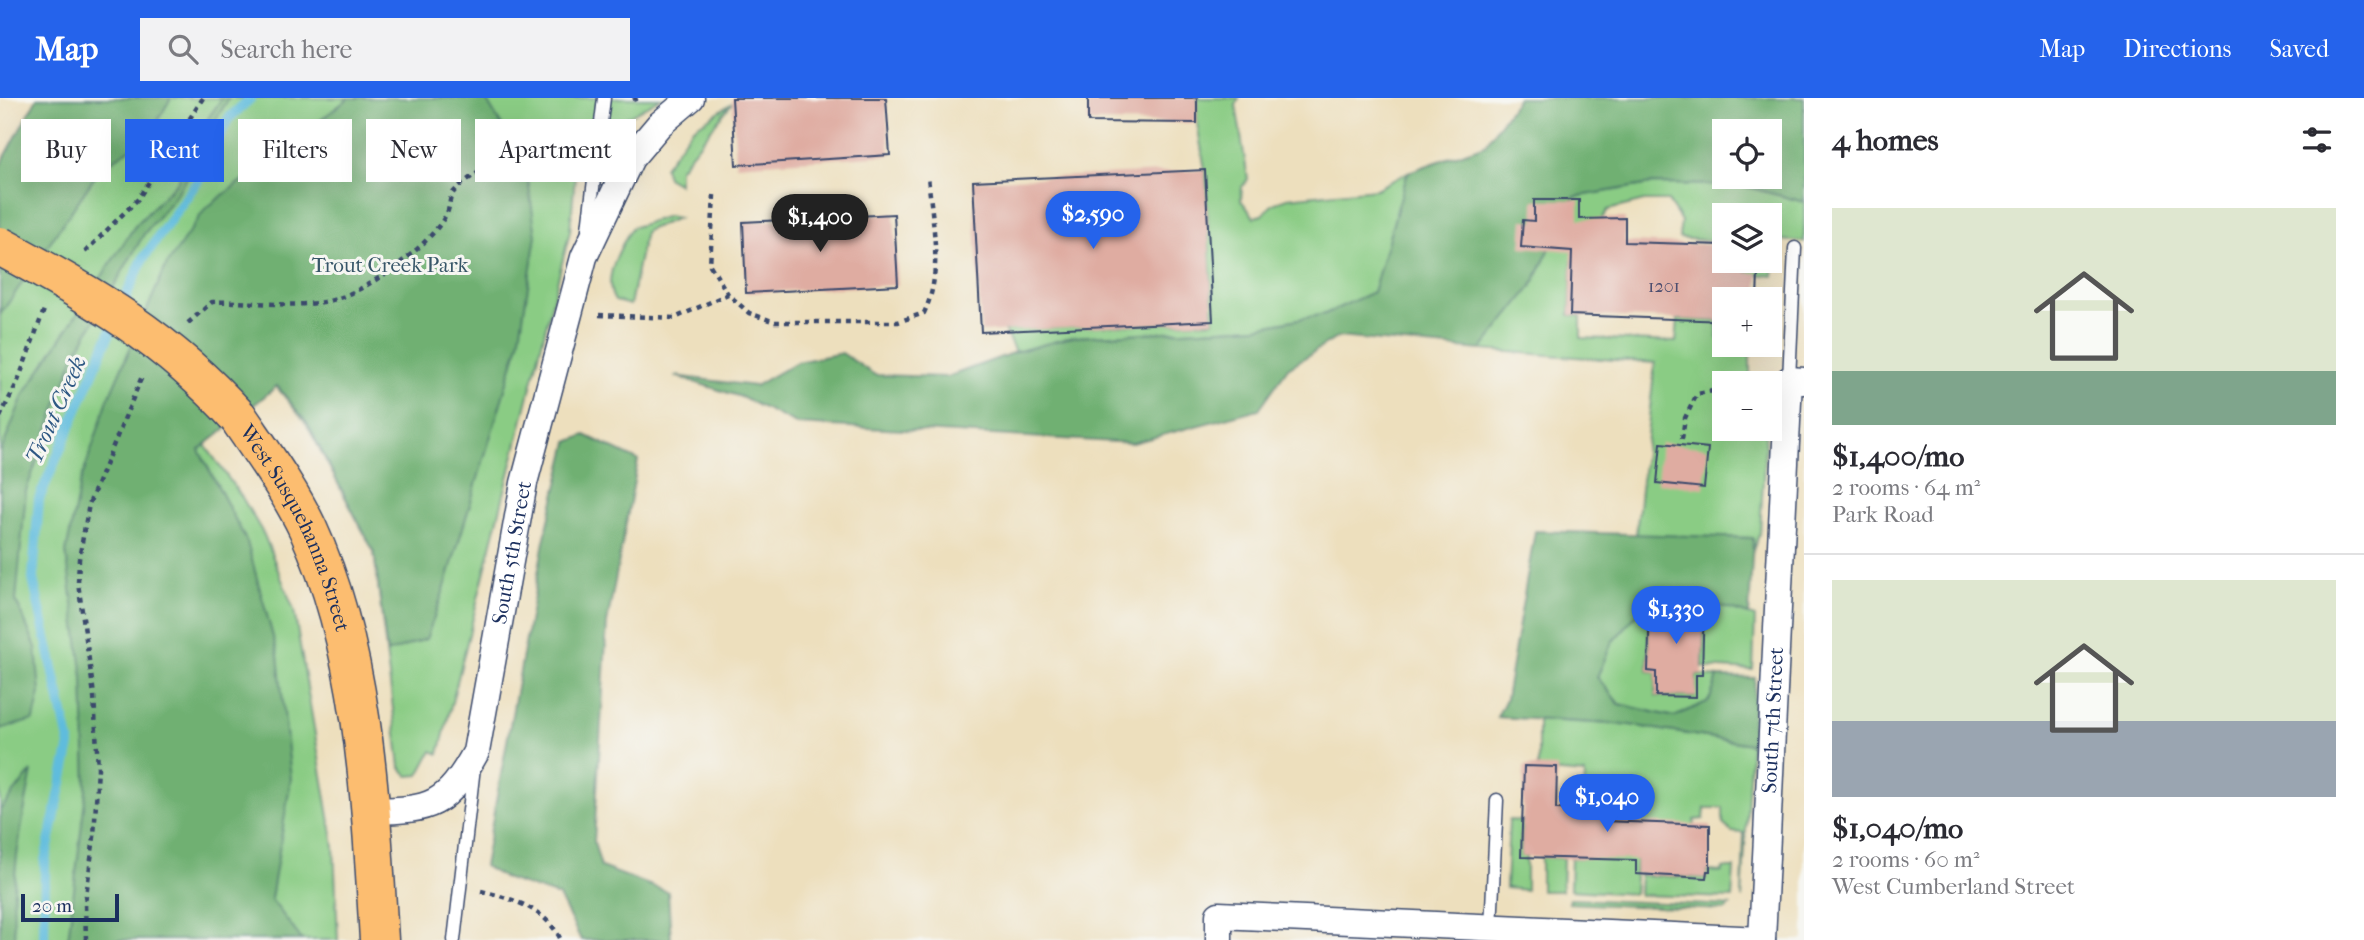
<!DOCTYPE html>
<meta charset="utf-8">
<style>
:root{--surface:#fff;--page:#f2f2f3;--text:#2b2b33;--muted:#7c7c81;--line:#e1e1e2;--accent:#2563eb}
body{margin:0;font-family:"IM FELL French Canon",serif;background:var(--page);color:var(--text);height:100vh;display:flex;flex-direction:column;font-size:26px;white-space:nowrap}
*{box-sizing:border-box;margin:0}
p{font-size:23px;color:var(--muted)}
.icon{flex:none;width:38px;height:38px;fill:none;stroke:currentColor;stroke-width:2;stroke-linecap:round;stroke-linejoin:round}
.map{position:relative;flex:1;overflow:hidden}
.details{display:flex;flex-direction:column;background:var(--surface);width:560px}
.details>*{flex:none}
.top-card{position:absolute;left:21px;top:21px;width:665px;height:63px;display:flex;gap:14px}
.fabs{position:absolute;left:1712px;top:21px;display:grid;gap:14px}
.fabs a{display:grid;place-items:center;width:70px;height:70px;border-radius:0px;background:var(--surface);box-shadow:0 7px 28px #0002;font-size:35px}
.scale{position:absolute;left:21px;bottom:18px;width:98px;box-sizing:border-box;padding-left:7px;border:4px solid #1b2f5e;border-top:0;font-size:19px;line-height:24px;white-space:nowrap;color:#1b2f5e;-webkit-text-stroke:5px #f6f6f2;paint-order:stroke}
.price{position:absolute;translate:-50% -60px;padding:0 16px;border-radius:24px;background:var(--accent);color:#fff;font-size:23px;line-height:46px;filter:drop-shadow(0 2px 4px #0008)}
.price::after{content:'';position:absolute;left:50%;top:42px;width:21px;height:16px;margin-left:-10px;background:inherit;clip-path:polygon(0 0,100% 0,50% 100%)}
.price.current{background:#222;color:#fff}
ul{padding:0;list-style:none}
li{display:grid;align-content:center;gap:14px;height:371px;padding:0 28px}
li+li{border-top:2px solid var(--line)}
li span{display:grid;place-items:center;height:217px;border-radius:0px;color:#555}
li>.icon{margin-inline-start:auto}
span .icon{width:126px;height:126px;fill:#fffc;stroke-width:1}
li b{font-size:30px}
h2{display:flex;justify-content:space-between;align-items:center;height:84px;padding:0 28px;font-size:30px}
.pill{padding:0 24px;border-radius:0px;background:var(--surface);box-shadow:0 7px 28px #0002;font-size:24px;line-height:63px}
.pill.current{background:var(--accent);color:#fff}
header{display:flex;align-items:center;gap:42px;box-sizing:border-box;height:98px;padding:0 35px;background:var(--accent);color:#fff}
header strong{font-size:33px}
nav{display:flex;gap:38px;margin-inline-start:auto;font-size:24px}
.search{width:490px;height:63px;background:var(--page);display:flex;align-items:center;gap:18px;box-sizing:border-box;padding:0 24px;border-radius:0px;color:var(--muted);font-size:26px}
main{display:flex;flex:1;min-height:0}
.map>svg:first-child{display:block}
.green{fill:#8acc84;stroke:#527e71;stroke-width:2}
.forest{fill:#6fb072;stroke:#457068;stroke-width:2;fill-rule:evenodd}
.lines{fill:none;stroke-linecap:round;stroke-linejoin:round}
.stream{stroke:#5fbcdd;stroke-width:10}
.building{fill:#dfaca1}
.lane-casing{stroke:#3a496c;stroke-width:15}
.street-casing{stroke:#3a496c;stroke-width:29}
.primary-casing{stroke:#3a496c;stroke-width:41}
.path{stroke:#3a496c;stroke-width:4.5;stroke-dasharray:5 5;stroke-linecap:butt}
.lane{stroke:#fff;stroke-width:12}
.street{stroke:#fff;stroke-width:26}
.primary{stroke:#fcbd6f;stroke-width:38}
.primary-bridge-casing{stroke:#3a496c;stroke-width:41;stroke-linecap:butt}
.primary-bridge{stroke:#fcbd6f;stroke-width:38}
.labels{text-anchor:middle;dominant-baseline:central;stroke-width:6;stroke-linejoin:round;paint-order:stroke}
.number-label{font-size:18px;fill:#4c4e6f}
.park-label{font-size:21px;fill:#375668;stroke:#f6f6f2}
.street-label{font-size:21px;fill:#1b2f5e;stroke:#f6f6f2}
.water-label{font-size:23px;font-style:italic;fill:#2f5984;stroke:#f6f6f2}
</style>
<header>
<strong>Map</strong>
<div class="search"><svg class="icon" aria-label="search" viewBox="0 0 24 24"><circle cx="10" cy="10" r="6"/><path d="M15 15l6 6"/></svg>Search here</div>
<nav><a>Map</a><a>Directions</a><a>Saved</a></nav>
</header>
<main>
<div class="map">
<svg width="1804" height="842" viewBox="0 0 1804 842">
<rect width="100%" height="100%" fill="#f6f6f2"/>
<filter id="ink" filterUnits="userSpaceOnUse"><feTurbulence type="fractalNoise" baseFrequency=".0143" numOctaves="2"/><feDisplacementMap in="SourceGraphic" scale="14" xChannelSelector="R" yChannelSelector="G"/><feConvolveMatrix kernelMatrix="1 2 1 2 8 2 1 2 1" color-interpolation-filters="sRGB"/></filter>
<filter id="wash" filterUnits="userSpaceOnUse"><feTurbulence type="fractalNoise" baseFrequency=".00686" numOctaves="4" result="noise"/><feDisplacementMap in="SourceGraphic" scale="28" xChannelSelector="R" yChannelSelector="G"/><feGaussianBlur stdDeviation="1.57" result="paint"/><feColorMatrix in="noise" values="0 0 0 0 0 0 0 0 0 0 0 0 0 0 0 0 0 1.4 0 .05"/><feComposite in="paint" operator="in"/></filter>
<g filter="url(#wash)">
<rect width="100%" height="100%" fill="#eddfbd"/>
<g class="green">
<polygon points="61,0 661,0 578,46 570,133 439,656 432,653 419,677 408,678 400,669 374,454 306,325 276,288 205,347 243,401 264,437 294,512 334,748 338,842 0,842 0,99"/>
<polygon points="1197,0 1239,0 1236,7 1248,81 1242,89 1241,102 1254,119 1262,117 1273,106 1287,100 1376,91 1408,74 1373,195 1325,216 1257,229 1072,239 1015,254 1004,232 1213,223 1205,72 1197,25"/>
<polygon points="732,5 679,71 679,86 667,79 664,69 692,31"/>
<polygon points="1651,86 1740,87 1804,104 1804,144 1780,142 1776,149 1773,178 1746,175 1746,163 1769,163 1769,117 1724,117 1724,144 1679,140 1681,123 1668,103 1644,103 1608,112 1572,162 1570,217 1581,218 1581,240 1676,244 1678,221 1718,223 1717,240 1724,241 1724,247 1750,247 1750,282 1758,281 1758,285 1724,285 1724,331 1766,331 1760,435 1752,454 1752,440 1636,437 1655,265 1481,252 1532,188 1574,99"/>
<path d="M 668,118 L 678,120 L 645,133 L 630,207 L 615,203 C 601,181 620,151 631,130 Z"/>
<polygon points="1650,502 1648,573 1656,574 1656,598 1695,599 1696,577 1718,579 1709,603 1675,619 1619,606 1597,579 1612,544"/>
<polygon points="1704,503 1755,519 1753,572 1703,569"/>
<polygon points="1538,622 1630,627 1751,646 1742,801 1744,735 1732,734 1723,726 1723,710 1705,710 1704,721 1694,722 1695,727 1637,749 1634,796 1570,792 1571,760 1602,760 1603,713 1594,712 1594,695 1584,694 1585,676 1538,672"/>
<polygon points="1509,722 1522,723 1521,758 1526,759 1526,792 1506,790"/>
<polygon points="1541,759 1563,760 1562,793 1541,793"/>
<polygon points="1723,770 1734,770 1732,800 1639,797 1640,777 1706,780 1707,773 1722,774"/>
<polygon points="1570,801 1730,808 1726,812 1569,805"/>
</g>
<g class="forest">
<polygon points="37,0 171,0 148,39 101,70 0,217 0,68"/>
<polygon points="222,0 229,0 205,39 196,66 173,101 144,136 76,255 26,393 16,503 36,549 40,595 34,622 0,631 0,356 23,298 135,128 178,83 194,41"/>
<polygon points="349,0 485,0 526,67 536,138 519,245 445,489 426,541 387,555 374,454 307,325 277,288 199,352 247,444 278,557 291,681 271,801 302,842 68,842 86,692 83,580 66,454 80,386 108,301 166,168 205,111"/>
<path d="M 1518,0 L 1804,0 L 1804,104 L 1740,87 L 1651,86 L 1574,99 L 1532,188 L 1481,252 L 1338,239 L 1288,270 L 1259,311 L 1133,345 L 796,326 L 741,299 L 675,278 L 755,288 L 797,264 L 842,255 L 875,277 L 947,279 L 1015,254 L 1072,239 L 1257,229 L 1325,216 L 1373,194 L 1408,74 L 1485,47 ZM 1724,33 L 1769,33 L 1769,79 L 1724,79 Z"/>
<polygon points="585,337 638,362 607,525 594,744 601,769 668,794 671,842 581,842 559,798 504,780 484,768 544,443 568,344"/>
<polygon points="1535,433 1753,440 1749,517 1704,503 1650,502 1612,544 1597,579 1619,606 1674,619 1709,603 1718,579 1755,580 1751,646 1630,627 1497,619 1506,601"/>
<path d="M 32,673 C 21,729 9,785 15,842 L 0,842 L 0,712 Z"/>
</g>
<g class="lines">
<g class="stream">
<polyline points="121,209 143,161 199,81 228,21 251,0"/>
<polyline points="44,842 45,763 70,647 33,481 39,401 115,223"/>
</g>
</g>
<g id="blocks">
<g class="building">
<polygon points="732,0 886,0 890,57 736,67"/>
<polygon points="1088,0 1197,0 1197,25 1088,24"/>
<polygon points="1205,72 1213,223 981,234 973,83"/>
<polygon points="1534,102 1579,102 1579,121 1625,120 1625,144 1724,147 1724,163 1746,163 1746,175 1758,175 1757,201 1724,201 1724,223 1570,217 1572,153 1521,149 1523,122 1534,123"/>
<polygon points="894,116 898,187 746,195 743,124"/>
<polygon points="1661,345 1708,350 1704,390 1657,385"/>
<polygon points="1650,502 1704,503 1702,577 1696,577 1696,599 1656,598 1656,574 1648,573"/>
<polygon points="1524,668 1557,669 1556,711 1603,712 1603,723 1710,727 1710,773 1707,773 1706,780 1636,776 1636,762 1521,759"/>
</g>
</g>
</g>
<g filter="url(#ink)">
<use href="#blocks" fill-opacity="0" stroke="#3a496c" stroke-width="2"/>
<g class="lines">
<defs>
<g id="lane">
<polyline points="588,131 604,0"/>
<polyline points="1789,282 1795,150"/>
<polyline points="1491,831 1497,702"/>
<polyline points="454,842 474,669"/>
</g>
<g id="street">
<path id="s1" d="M 372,713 C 432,712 446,708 476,654 L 524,385 L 584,159 L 631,60 L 659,27 L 691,0"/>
<polyline points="1219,842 1219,817 1762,842"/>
<path id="s2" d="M 1762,842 L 1789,282 L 1804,283"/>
</g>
<g id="primary">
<path id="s3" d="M 238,319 C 263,356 289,391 308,431 C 365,555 371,708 379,842"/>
</g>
</defs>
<use href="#lane" class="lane-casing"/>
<use href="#street" class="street-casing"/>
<use href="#primary" class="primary-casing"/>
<g class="path">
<polyline points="633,2 638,0"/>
<path d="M 714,97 L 710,167 L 728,196 L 749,215 L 775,224 L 898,224 L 924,215 C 944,174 932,123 928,78"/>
<polyline points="85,154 138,101 203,0"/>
<polyline points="599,217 675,220 728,196"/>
<path d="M 188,225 L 212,204 C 253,202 300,213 339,200 C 374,188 430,148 447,115 C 450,109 449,100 453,95 C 472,70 541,45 571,33"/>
<polyline points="0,319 18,283 44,212"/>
<polyline points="1682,341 1685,320 1697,296 1724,291"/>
<path d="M 481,793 C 514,801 546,811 561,842"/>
<polyline points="86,842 85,805 94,739 98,670 94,597 78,485 79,461 89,406 143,276"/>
</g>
<use href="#lane" class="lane"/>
<use href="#street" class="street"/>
<use href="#primary" class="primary"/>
<defs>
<path id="primary-bridge" d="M 0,148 C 92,197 168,241 238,319"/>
</defs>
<use href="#primary-bridge" class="primary-bridge-casing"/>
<use href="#primary-bridge" class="primary-bridge"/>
</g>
</g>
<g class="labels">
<g class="number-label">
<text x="1664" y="188">1201</text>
</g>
<g class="park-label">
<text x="390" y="167">Trout Creek Park</text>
</g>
<g class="street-label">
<text stroke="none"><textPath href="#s3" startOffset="126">West Susquehanna Street</textPath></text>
<text stroke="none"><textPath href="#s1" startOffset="332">South 5th Street</textPath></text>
<text stroke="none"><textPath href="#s2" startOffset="220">South 7th Street</textPath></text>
</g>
<g class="water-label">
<text transform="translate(56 312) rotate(-66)">Trout Creek</text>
</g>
</g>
</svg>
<div class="fabs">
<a><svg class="icon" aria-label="locate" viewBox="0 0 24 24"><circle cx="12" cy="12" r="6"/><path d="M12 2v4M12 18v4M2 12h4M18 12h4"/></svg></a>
<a><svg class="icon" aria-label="layers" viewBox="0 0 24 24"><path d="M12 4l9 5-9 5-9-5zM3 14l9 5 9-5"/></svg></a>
<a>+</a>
<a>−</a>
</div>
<div class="scale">20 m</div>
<b class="price" style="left:1093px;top:153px">$2,590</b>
<b class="price current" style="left:820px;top:156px">$1,400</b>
<b class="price" style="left:1676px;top:548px">$1,330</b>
<b class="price" style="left:1607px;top:736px">$1,040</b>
<div class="top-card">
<a class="pill">Buy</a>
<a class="pill current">Rent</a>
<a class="pill">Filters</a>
<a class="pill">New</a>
<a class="pill">Apartment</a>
</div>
</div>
<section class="details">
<h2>4 homes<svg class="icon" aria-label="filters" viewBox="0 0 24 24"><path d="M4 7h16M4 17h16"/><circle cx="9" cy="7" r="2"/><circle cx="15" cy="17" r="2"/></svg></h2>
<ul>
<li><span style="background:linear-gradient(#dfe7d0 75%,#7fa58c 0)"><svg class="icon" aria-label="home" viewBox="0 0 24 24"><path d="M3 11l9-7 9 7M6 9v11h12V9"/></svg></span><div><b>$1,400/mo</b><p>2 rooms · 64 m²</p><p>Park Road</p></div></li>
<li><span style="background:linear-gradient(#dfe7d0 65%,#9aa5b1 0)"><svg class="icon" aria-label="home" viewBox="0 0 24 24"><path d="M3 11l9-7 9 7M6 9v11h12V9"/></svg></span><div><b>$1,040/mo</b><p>2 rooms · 60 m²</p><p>West Cumberland Street</p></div></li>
</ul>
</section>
</main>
